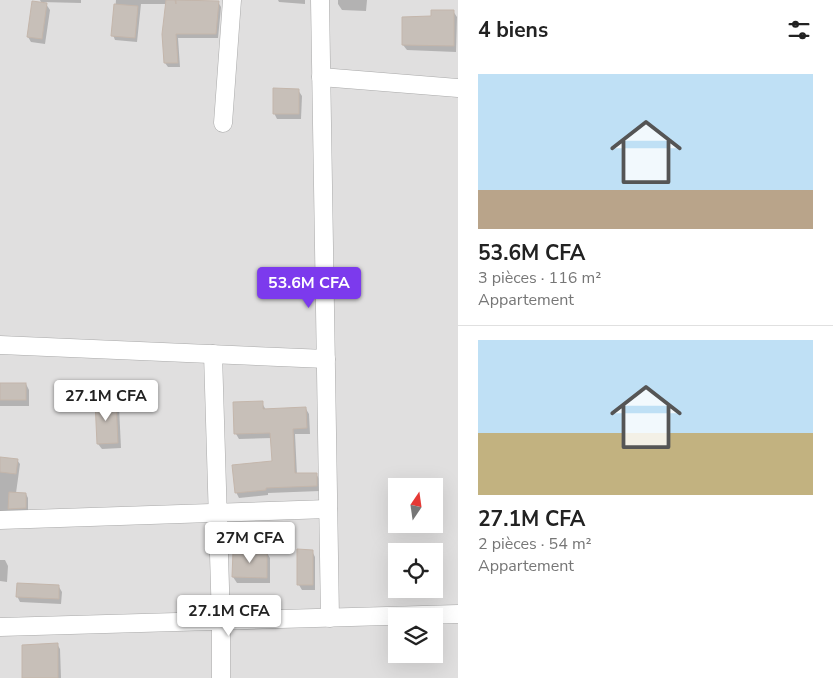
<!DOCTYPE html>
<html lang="fr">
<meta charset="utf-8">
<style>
:root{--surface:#fff;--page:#f2f2f2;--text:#222;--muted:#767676;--line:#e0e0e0;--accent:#7c3aed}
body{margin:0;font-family:"Nunito Sans",sans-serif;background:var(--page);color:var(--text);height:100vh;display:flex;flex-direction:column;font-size:19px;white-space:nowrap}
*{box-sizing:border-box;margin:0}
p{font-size:16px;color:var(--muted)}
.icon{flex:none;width:28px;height:28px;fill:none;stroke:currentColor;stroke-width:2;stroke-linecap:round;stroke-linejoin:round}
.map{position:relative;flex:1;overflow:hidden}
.drawer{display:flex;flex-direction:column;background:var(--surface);width:375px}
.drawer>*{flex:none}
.needle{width:32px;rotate:13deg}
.buttons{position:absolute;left:388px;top:478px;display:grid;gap:10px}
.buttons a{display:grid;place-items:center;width:55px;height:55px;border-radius:0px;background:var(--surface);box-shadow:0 5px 20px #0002;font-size:25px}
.price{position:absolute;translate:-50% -42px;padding:0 11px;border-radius:5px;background:#fff;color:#222;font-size:16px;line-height:32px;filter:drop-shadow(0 1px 2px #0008)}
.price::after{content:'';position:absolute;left:50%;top:30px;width:15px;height:11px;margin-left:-8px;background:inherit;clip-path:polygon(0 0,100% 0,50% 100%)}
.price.current{background:var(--accent);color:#fff}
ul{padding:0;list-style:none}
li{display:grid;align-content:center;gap:10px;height:265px;padding:0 20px}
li+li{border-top:1px solid var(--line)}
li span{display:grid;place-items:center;height:155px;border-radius:0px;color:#555}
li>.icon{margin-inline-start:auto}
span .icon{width:90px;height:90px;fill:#fffc;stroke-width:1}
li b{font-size:21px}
h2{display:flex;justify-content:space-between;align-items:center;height:60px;padding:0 20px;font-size:21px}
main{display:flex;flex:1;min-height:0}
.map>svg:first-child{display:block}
.residential{fill:#e0dfdf;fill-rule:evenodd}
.shadow{fill:#0003}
.building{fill:#c7bfb8;stroke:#c4b6ab}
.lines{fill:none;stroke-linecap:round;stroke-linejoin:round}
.minor-casing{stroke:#a9a9a9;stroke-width:19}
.minor{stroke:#fff;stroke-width:18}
</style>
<main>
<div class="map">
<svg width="458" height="678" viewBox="0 0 458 678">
<rect width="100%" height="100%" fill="#f2efe9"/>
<path class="residential" d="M 0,0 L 458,0 L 458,678 L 0,678 ZM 396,486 L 434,486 L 434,524 L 396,524 ZM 396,551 L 434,551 L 434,589 L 396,589 ZM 396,616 L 434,616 L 434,654 L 396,654 Z"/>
<g class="shadow">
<polygon points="40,0 81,0 81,3 41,2"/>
<polygon points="116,0 192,0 218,2 221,7 218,38 178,38 180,67 168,67 165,63 167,4 141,4 137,42 115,40 113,35"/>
<polygon points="278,0 305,0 305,4 279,2"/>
<polygon points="338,0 367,0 366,11 342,10 338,4"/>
<polygon points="46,4 50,10 45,44 31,42 28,37"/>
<polygon points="453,11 457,17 456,52 407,50 403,45"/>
<polygon points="298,90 302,96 301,119 277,119 274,113"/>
<polygon points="0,384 26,384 29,390 29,406 0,406"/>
<polygon points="116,401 119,407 121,448 102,449 98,444"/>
<polygon points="262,403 266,410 306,409 309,414 310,434 295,434 297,475 316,474 320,480 320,491 268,493 268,495 239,498 236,492 273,463 272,438 239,439 236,434"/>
<polygon points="0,459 17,460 20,464 16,493 26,494 28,498 28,512 0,512"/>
<polygon points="312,551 315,557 315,590 302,590 299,585"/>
<polygon points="234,552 267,553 270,558 270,583 237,583 233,577"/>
<polygon points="0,560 5,560 8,566 7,582 0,581"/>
<polygon points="59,587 62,592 61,604 20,602 17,596"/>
<polygon points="57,644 60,649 61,678 24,678"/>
</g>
<g class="building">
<polygon points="166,0 175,0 176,4 176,0 219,1 216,34 176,34 178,63 164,63 162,34"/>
<polygon points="32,1 47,3 42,39 27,37"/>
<polygon points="114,4 138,6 135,38 111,36"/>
<polygon points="431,10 454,10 454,46 402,45 402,17 431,16"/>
<polygon points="273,88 299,89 299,114 273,114"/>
<rect x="0" y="383" width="26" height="17"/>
<polygon points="116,400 118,443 97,444 95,401"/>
<polygon points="263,401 263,409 306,407 307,428 293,429 295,473 317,473 317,486 266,488 266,490 235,493 232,465 272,461 270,433 234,434 233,402"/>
<polygon points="0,457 18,459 16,474 0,472"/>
<polygon points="9,492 26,493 26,508 8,509"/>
<polygon points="297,549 313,550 313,585 297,585"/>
<polygon points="233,551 267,551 267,578 232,577"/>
<polygon points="17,583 59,585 59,599 16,597"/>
<polygon points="58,643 58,678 22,678 22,645"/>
</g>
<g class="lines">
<defs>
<g id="minor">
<polyline points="320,0 330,618"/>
<polyline points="321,77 458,88"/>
<polyline points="223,123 232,0"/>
<polyline points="0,345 326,359"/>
<polyline points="213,354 221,621 221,678"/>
<polyline points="0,520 328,509"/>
<polyline points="0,627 458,614"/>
</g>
</defs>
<use href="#minor" class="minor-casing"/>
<use href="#minor" class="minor"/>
</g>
</svg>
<div class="buttons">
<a><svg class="needle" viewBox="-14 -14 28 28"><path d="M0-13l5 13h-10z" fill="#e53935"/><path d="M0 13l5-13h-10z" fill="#767676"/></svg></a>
<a><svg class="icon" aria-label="locate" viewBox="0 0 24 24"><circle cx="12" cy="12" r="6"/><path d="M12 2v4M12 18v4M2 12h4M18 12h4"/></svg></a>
<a><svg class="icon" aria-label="layers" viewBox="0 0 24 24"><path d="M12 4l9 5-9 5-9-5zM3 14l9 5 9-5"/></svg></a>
</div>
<b class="price current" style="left:309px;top:309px">53.6M CFA</b>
<b class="price" style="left:106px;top:422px">27.1M CFA</b>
<b class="price" style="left:250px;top:564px">27M CFA</b>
<b class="price" style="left:229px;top:637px">27.1M CFA</b>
</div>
<section class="drawer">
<h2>4 biens<svg class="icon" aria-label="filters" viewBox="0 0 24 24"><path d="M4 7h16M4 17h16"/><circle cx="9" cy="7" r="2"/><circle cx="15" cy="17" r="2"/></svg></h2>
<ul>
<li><span style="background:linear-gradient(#bfe0f5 75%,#b9a48a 0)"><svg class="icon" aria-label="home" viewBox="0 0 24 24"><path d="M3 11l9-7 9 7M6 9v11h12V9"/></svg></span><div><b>53.6M CFA</b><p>3 pièces · 116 m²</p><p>Appartement</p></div></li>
<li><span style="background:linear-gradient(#bfe0f5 60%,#c2b280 0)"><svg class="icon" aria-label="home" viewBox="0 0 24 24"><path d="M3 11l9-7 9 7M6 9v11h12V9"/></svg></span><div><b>27.1M CFA</b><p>2 pièces · 54 m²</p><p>Appartement</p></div></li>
</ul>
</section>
</main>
